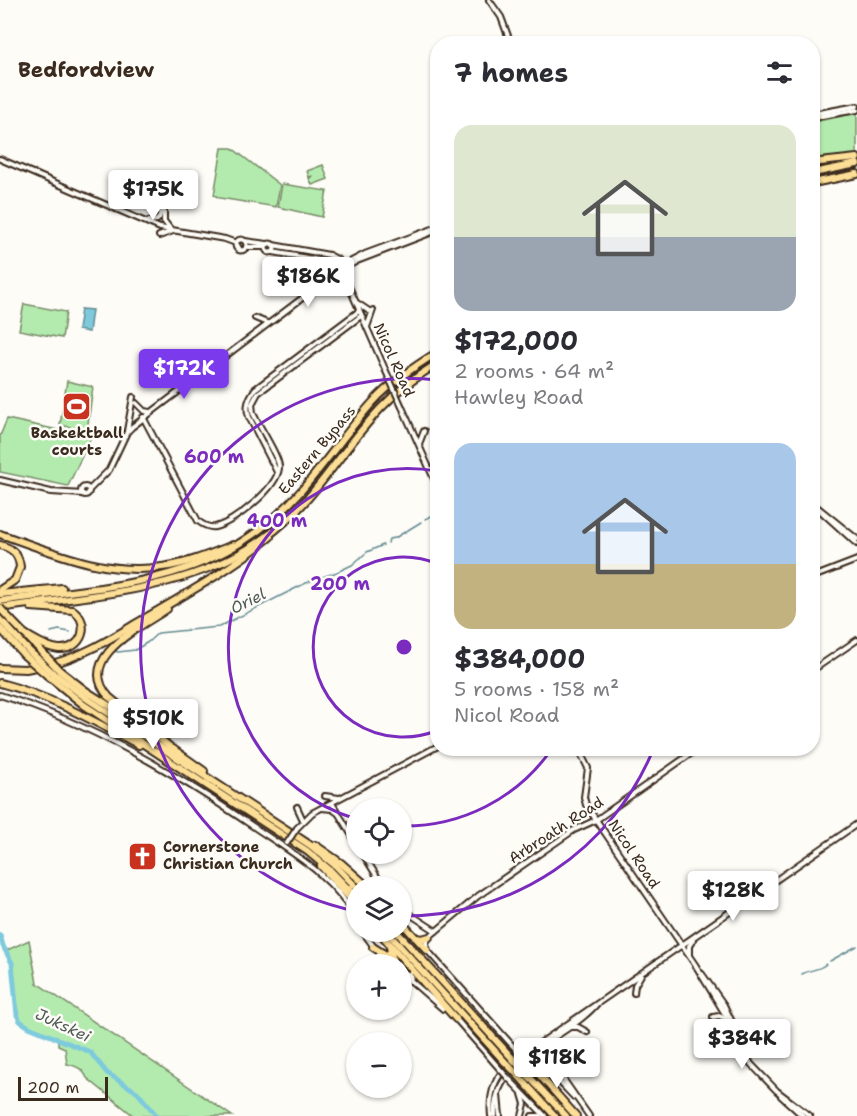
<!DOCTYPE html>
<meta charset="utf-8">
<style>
:root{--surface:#fff;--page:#f2f2f3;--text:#2b2b33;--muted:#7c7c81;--accent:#7c3aed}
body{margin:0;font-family:"Shantell Sans",sans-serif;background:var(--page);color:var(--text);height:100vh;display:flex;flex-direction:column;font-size:22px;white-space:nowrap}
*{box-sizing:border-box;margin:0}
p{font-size:20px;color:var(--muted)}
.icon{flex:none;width:33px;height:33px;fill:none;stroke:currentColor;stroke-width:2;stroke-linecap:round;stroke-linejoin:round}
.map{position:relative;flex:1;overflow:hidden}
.side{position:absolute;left:430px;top:36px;width:390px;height:720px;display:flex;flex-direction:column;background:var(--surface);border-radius:24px;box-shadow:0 2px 4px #0004}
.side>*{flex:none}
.controls{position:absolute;left:346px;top:798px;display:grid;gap:12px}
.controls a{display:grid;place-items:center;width:66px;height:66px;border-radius:50%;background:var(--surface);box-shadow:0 2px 4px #0004;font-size:30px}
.scale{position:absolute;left:18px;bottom:15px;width:90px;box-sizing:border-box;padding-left:6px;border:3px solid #3b2a1e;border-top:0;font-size:16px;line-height:21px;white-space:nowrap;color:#3b2a1e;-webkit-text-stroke:4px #fdfcf7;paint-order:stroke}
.price{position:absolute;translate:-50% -51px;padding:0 14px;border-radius:6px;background:#fff;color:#222;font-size:20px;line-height:39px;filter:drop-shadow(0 2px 3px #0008)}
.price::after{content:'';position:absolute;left:50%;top:36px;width:18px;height:14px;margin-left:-9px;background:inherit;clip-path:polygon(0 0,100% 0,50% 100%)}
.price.selected{background:var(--accent);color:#fff}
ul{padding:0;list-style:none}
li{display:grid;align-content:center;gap:12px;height:318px;padding:0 24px}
li span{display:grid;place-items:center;height:186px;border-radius:18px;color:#555}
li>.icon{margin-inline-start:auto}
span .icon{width:108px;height:108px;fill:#fffc;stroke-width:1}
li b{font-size:26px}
h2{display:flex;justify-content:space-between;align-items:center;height:72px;padding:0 24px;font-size:26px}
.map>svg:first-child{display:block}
.green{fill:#b3ebae;stroke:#778a66;stroke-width:1.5}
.water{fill:#7ecadd;stroke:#638a91;stroke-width:1.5}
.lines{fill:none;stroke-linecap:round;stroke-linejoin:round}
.stream{stroke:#638a91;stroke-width:1.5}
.river{stroke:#7ecadd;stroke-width:5}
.secondary-casing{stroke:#3b2a1e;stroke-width:8}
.highway-casing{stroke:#3b2a1e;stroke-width:10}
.secondary{stroke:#fdfcf7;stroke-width:4}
.highway{stroke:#fcde96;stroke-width:6}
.secondary-bridge-casing{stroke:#3b2a1e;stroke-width:8;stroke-linecap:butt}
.highway-bridge-casing{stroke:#3b2a1e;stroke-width:10;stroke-linecap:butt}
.secondary-bridge{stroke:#fdfcf7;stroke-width:4}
.highway-bridge{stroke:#fcde96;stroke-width:6}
.ring{fill:none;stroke:#7b2cbf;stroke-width:3}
.labels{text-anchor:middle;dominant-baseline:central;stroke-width:5;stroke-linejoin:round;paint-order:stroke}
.street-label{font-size:15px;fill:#3b2a1e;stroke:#fdfcf7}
.poi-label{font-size:15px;font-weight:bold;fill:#3b2a1e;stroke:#fdfcf7}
.water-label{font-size:16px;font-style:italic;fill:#4f5a57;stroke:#fdfcf7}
.district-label{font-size:21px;font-weight:bold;fill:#3b2a1e;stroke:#fdfcf7}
.centre{fill:#7b2cbf;stroke:#fdfcf7;stroke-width:3}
.ring-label{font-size:18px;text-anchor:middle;font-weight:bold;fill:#7b2cbf;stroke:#fdfcf7;stroke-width:5;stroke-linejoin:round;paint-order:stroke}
</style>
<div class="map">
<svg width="857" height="1116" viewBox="0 0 857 1116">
<rect width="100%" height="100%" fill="#fdfcf7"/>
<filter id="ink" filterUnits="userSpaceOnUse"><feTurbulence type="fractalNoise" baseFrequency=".0167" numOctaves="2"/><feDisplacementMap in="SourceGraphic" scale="12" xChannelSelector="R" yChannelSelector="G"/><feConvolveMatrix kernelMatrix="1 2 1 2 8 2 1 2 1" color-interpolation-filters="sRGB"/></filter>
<g filter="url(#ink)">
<g class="green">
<polygon points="857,113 857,155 819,158 813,155 813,122"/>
<polygon points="222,148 232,148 280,185 276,207 220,198 214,195"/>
<polygon points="323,165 328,179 312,185 309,178 313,176 309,177 307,171"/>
<polygon points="282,184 327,191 322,217 278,207"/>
<polygon points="24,304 66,312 62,338 19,330"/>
<polygon points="67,381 93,387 87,431 60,425"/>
<polygon points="7,419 91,437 68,486 0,472 0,436"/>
<path d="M 29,940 L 37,983 L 232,1116 L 134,1116 L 87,1078 C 83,1069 77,1066 67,1064 L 65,1048 L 58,1045 L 58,1039 C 43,1033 25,1029 17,1015 L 12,963 L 5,951 Z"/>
</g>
<polygon class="water" points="81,309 92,310 89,332 78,330"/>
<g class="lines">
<g class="stream">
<polyline points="425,519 438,513"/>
<polyline points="388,543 389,539 395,538 421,522"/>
<polyline points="51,632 59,630 70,632"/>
<polyline points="115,651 118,652 135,650 148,642 158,633 219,627 308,582 337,572 352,565 367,552 383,545"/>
<polyline points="830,961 857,946"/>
<path d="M 802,974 C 810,969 818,971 826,964"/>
</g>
<polyline class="river" points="0,935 3,946 12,963 17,1015 20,1021 29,1027 90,1052 107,1073 137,1092 157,1116"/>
<defs>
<g id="secondary">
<polyline points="489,0 501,17 511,44"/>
<polyline points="813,114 857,106"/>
<polyline points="816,117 857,110"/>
<polyline points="0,159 160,228 225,239 236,243 240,250"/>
<polyline points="164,207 164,221 171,230"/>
<polyline points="149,221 157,220 159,218 166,193"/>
<polyline points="159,236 173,231"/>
<circle cx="241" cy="245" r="5.5"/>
<polyline points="245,241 267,244"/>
<circle cx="270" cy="248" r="4.5"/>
<polyline points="273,245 329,255 337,259 385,369"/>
<polyline points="246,247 265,247"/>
<polyline points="273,252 330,262 334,264 339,271"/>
<polyline points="340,267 365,254 438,227"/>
<polyline points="327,279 335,279 347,285"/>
<polyline points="357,303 369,311"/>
<polyline points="255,318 267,323"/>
<polyline points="367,327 373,310"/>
<polyline points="136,403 144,411 150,412"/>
<polyline points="402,407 438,488"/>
<path d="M 143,417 L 198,521 C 203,525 208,528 215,527 C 234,523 277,488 279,468 C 281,459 258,425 253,413 L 252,404 L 258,393 L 361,316"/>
<polyline points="127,431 133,397"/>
<polyline points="419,444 424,431"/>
<path d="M 277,472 L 249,417 C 245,406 249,398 255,389 L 359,311"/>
<polyline points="0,480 51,492 83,494"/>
<circle cx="85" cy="491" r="4"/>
<polyline points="89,490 109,470 127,432 132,427 334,274 357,261 438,230"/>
<polyline points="814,505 857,544"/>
<polyline points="816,506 857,539"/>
<polyline points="813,577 857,560"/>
<polyline points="813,670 857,640"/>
<path d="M 0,695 C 92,724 175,773 254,827 C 294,854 334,876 357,920"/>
<polyline points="578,748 588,768 584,797 586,805 696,966 731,1024 751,1064 777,1091 810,1116"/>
<polyline points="325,796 339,798"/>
<polyline points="332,803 357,844"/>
<polyline points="297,807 303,820"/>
<polyline points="322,808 332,809 338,813"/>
<polyline points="297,828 312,813 438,746"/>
<polyline points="363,854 383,886"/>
<polyline points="402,909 436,931"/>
<polyline points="363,932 374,947"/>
<polyline points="379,953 392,964"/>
<polyline points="689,955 689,946 693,940"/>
<polyline points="402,971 411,976 410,981"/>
<polyline points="402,973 443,1009"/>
<polyline points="702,974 724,1005 734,1026"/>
<polyline points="634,993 635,985 641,975"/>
<polyline points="713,1017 719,1016 727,1019"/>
<polyline points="456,1019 499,1068"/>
<polyline points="571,1027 578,1027 587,1032"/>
<polyline points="519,1053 427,950 426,943 429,937 478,896 552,845 574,830 596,820 699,748"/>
<polyline points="529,1060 537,1064 544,1064"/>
<circle cx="550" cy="1070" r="7"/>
<polyline points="557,1070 589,1116"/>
<polyline points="554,1076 574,1097"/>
<polyline points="508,1078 545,1116"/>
<polyline points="498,1095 500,1116"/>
<polyline points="781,1096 803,1116"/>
<path d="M 491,1116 C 489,1097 494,1079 507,1066 L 857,824"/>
<path d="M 495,1116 C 491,1059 562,1042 595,1006"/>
<polyline points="522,1116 525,1104 522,1094"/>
<polyline points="532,1116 540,1116"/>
</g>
<g id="highway">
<polyline points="813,119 817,117"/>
<polyline points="813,160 820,162 857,158"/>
<polyline points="813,173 857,164"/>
<polyline points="813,183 857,174"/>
<path d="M 0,534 C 52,552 106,576 162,567 C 187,564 210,554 233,545"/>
<path d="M 0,545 C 12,548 19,554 20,567 L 15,580 L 0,590"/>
<polyline points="0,594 62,588"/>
<path d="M 0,601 C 116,584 217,587 301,491 C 326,462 347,431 373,402 C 391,382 415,366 438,352"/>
<path d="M 0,608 C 105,593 222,591 300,507 C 329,476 351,439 381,408 C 397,391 417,376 438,363"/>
<path d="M 167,609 C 141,627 74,658 109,697 L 175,751"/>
<polyline points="9,618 44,654"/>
<polyline points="0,619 29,651"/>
<polyline points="0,628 24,655"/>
<path d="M 23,633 C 34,639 46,648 59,649 C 83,650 91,623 73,610 L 31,607"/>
<path d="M 51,664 C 84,656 113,637 142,620 C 186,594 230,570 270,537"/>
<polyline points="0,668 26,669 41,666"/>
<polyline points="59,670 86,691 130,719"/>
<polyline points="53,673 89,700 310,845 336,866 357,888"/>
<polyline points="47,675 84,705 307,851 331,871 357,898"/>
<path d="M 0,683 C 50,696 94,721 139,745"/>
<polyline points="173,749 204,771"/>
<polyline points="315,845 341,863 367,886"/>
<polyline points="321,866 357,906"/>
<polyline points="402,923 427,950"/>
<polyline points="379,932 456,1019"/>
<polyline points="387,932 505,1062"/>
<polyline points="397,932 512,1058"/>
<polyline points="417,938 422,939 429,937"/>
<polyline points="373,947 386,955 389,954 391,950 389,945"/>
<polyline points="391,950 393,964"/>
<polyline points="527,1061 576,1116"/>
<polyline points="521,1068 566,1116"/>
<polyline points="515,1072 555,1116"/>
</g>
</defs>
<use href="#secondary" class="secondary-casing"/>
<use href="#highway" class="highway-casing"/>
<use href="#secondary" class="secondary"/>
<use href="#highway" class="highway"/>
<defs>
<g id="secondary-bridge">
<polyline points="385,369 402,407"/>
<polyline points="287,843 297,828"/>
<polyline points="499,1068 508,1078"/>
</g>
<g id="highway-bridge">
<polyline points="0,608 9,618"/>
<polyline points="29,651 53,673"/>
<polyline points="44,654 59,670"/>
<polyline points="24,655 47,675"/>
<polyline points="519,1053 527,1061"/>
<polyline points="512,1058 521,1068"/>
<polyline points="505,1062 515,1072"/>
</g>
</defs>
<use href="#secondary-bridge" class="secondary-bridge-casing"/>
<use href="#highway-bridge" class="highway-bridge-casing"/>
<use href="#secondary-bridge" class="secondary-bridge"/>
<use href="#highway-bridge" class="highway-bridge"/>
</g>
</g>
<g class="ring">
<path d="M438 730A90 90 0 1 1 438 564"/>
<path d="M551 750A179 179 0 0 1 402 826M356 819A179 179 0 0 1 437 471"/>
<path d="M653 750A269 269 0 0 1 404 916M355 911A269 269 0 0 1 437 380"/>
</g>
<defs>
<symbol id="stadium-square" viewBox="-11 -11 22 22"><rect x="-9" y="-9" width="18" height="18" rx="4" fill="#c8321e" stroke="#fdfcf7"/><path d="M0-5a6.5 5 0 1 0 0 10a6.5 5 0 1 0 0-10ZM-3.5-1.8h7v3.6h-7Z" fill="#fff"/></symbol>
<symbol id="church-square" viewBox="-11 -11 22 22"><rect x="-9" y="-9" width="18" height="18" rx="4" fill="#c8321e" stroke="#fdfcf7"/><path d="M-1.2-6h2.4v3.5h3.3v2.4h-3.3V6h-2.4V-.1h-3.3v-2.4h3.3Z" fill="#fff"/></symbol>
</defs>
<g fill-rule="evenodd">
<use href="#stadium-square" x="60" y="390" width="33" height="33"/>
<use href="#church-square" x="126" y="840" width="33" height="33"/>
</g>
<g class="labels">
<g class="street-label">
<text transform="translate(394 360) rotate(66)">Nicol Road</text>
<text transform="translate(317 450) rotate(-50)">Eastern Bypass</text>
<text transform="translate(556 830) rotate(-33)">Arbroath Road</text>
<text transform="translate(634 854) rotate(56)">Nicol Road</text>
</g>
<g class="poi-label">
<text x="77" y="433">Baskektball<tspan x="77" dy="17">courts</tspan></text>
<text x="163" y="847" text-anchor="start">Cornerstone<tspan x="163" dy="17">Christian Church</tspan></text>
</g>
<g class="water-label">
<text transform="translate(248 601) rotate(-27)">Oriel</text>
<text transform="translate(63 1025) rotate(25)">Jukskei</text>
</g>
<g class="district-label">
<text x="86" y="70">Bedfordview</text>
</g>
</g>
<circle cx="404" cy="647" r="9" class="centre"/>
<g class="ring-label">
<text x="214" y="463">600 m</text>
<text x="277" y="527">400 m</text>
<text x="340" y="590">200 m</text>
</g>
</svg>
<div class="controls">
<a><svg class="icon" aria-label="locate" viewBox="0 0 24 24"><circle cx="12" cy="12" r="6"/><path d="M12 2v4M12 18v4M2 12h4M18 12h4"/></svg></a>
<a><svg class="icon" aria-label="layers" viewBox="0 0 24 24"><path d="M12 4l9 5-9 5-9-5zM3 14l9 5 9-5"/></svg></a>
<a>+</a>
<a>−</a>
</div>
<div class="scale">200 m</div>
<b class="price" style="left:153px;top:221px">$175K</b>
<b class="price" style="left:308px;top:308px">$186K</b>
<b class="price selected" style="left:184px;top:400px">$172K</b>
<b class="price" style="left:153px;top:750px">$510K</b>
<b class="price" style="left:733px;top:922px">$128K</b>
<b class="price" style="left:742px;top:1070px">$384K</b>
<b class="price" style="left:557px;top:1089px">$118K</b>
<section class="side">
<h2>7 homes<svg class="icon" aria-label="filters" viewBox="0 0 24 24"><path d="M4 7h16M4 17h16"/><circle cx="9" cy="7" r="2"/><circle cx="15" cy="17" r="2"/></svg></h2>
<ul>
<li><span style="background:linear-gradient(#dfe7d0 60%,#9aa5b1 0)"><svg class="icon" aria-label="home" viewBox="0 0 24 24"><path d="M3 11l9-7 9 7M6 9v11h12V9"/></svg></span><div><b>$172,000</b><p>2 rooms · 64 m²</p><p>Hawley Road</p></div></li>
<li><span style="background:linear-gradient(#a9c7e8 65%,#c2b280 0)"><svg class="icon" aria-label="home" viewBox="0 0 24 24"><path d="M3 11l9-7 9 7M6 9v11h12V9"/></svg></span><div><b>$384,000</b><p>5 rooms · 158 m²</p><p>Nicol Road</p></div></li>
</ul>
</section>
</div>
